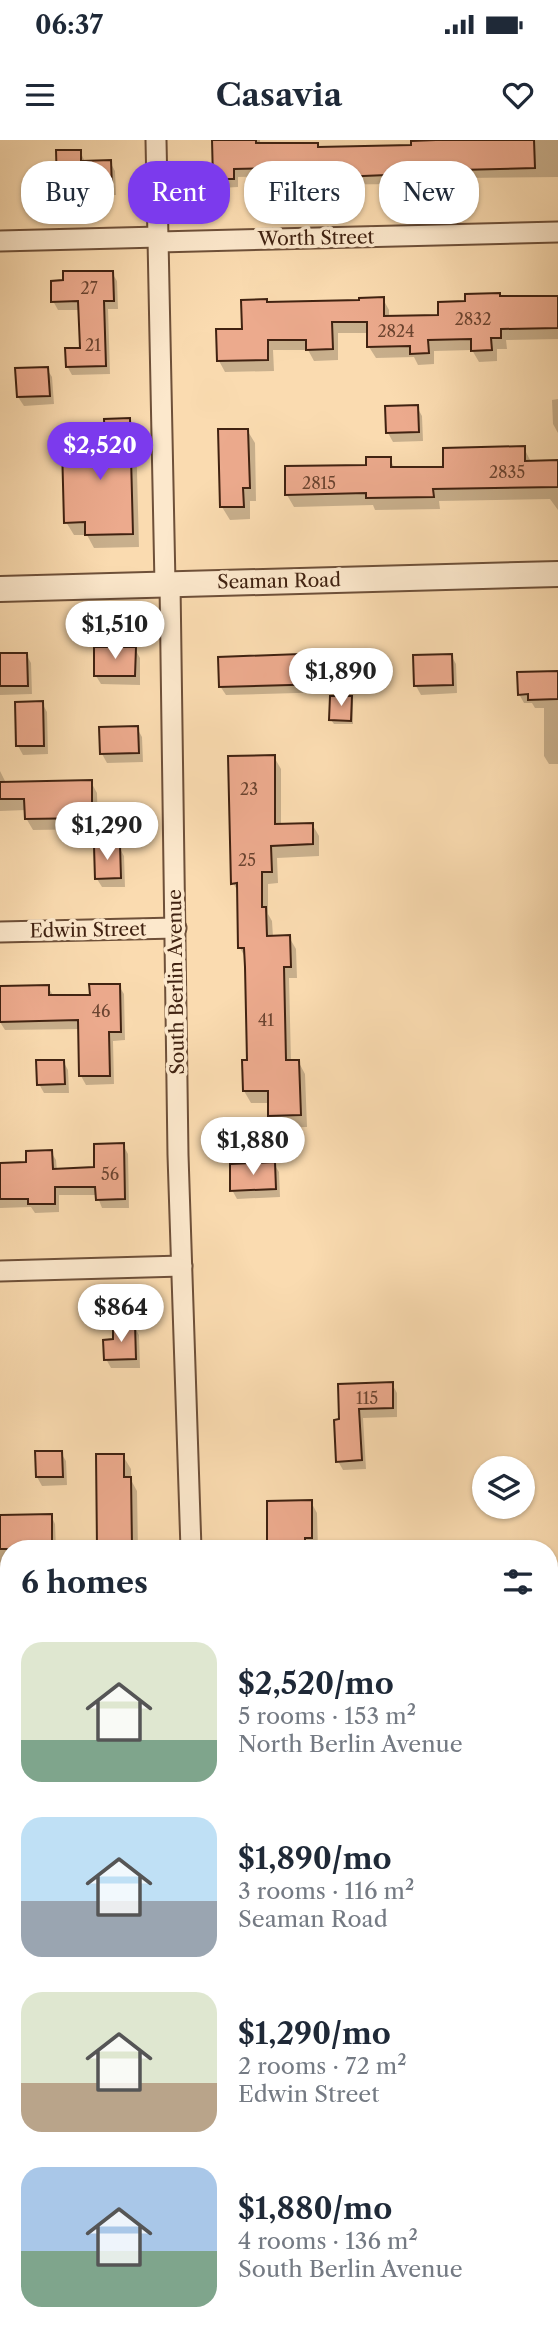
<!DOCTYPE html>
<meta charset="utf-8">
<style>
:root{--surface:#fff;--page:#f2f2f3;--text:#1f2937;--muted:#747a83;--accent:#7c3aed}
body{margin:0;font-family:"Libre Caslon Text",serif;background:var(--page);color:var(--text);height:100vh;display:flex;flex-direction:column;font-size:26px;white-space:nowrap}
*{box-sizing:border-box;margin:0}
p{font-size:23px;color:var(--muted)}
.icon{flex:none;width:38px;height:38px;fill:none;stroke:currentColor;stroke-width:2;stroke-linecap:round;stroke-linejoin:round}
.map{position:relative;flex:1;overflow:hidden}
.details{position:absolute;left:0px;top:1400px;width:558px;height:798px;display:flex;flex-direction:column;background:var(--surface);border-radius:28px 28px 0 0;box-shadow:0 2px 5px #0004}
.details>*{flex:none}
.banner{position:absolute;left:21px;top:21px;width:516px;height:63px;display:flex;gap:14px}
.fabs{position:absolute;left:472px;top:1316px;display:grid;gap:14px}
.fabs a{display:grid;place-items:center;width:63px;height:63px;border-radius:50%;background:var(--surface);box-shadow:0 2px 5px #0004;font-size:35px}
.price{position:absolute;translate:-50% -60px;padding:0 16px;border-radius:24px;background:#fff;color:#222;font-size:23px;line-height:46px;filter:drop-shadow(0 2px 4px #0008)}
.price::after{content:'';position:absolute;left:50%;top:42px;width:21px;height:16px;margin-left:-10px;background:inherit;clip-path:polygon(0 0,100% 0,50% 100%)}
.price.active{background:var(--accent);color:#fff}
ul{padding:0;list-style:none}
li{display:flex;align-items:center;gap:21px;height:175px;padding:0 21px}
li span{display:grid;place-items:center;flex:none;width:196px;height:140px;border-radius:21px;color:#555}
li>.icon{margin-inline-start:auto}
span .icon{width:84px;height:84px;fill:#fffc;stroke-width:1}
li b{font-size:30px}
h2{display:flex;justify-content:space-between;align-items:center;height:84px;padding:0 21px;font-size:30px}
.chip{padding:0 24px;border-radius:28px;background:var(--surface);box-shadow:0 2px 5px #0004;font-size:24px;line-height:63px}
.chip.active{background:var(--accent);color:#fff}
.status{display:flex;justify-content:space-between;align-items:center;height:49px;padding:0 35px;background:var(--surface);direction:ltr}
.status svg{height:19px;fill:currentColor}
header{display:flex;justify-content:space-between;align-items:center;height:91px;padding:0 21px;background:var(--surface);font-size:32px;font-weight:800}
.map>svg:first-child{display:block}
.shadow{fill:#0003}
.building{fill:#ecaa8d;stroke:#402211;stroke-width:2}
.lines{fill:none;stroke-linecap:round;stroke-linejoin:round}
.minor-casing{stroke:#6e5039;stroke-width:23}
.tertiary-casing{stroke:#6e5039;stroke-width:28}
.minor{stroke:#fce8cc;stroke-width:19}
.tertiary{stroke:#fce8cc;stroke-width:24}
.labels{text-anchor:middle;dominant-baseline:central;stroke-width:7;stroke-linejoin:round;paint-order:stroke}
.number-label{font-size:16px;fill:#6b4430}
.street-label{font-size:19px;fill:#402211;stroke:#fce8cc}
</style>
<div class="status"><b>06:37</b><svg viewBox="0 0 49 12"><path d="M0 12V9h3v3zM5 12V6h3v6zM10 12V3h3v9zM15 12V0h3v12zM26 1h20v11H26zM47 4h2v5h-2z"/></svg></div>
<header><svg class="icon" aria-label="menu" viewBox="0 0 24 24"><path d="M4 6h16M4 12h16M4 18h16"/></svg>Casavia<svg class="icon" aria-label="heart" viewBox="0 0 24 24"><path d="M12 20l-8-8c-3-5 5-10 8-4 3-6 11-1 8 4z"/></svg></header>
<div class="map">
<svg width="558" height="2198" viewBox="0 0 558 2198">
<rect width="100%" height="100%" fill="#fadbb0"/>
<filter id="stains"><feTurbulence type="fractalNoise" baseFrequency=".00286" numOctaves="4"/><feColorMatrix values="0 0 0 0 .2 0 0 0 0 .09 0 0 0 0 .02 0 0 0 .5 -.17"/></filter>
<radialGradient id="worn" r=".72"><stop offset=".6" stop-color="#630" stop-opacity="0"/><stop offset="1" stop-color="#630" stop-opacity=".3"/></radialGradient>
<g class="shadow">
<polygon points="214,0 260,0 260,5 317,5 319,8 412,7 494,0 558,0 558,37 463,38 463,41 404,44 283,45 278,36 238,37 238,47 220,48 215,39"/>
<polygon points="80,11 85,22 110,22 115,31 116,55 64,56 59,48"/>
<polygon points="112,133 117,141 118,169 108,169 110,234 72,235 67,226 82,209 80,170 58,170 53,161"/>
<polygon points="558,157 558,199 506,200 507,209 497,209 497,221 479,222 472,210 434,211 434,224 418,225 414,217 376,218 369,207 369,193 338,193 338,220 314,221 308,210 273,210 274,231 225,232 219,221 267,163 361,161 383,159 389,170 389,178 440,177 501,158"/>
<polygon points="47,229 52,237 54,264 24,266 18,257 17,230"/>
<polygon points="558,259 558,293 553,284 552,260"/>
<polygon points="417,267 422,276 423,301 393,302 388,293"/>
<polygon points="129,280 136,293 139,407 94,408 87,395 74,395 66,382 107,307"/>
<polygon points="247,290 255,303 256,361 250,361 250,379 230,380 222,367"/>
<polygon points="524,308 531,322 558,322 558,370 550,359 439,361 440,369 375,370 373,365 294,367 287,355 390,319 395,329 445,328"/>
<polygon points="135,509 140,518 140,545 101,544 96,536"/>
<polygon points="26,514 31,523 32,554 0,555 0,515"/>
<polygon points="326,515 331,524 332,552 226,555 220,546"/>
<polygon points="451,515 456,524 457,553 421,555 416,546"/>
<polygon points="558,533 558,624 549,624 544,616 544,568 535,568 532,563 524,563 519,554"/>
<polygon points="351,558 353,562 353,584 334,584 331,580"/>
<polygon points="42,563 47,572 48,614 23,615 18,606"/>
<polygon points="137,588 142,597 143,622 107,623 102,614"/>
<polygon points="274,617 281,629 281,685 312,684 319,696 319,716 277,718 278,743 268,744 268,774 272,781 273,797 289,797 296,809 297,838 289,838 291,922 298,921 305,934 307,987 277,988 270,976 270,963 251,963 244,951 249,922 246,819 240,808 239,753 233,743"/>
<polygon points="0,631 6,643 91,642 97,653 98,689 33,690 26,678 26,670 0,671"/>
<polygon points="119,707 124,716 125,747 102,747 97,739"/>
<polygon points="119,846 124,854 125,900 113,901 114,944 86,945 81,936 80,889 5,890 0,882 0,848 48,847 54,857 91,857"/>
<polygon points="63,921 68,930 69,953 44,953 39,944"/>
<polygon points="123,1005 128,1014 129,1068 102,1068 97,1055 59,1055 59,1072 35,1073 31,1067 0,1068 0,1025 28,1024 51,1012 56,1020 57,1031 96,1029"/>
<polygon points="274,1024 279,1032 280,1057 237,1059 232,1050"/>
<polygon points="134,1186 139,1195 140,1228 111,1228 106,1219 115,1201"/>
<polygon points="392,1244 397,1253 397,1277 363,1278 366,1329 343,1330 338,1321 336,1281"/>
<polygon points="61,1313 66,1321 67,1345 42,1346 37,1337"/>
<polygon points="123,1316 131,1329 131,1340 137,1351 138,1409 100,1409 99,1406"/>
<polygon points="311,1362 317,1373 318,1409 269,1409"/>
<polygon points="51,1375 55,1384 56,1409 9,1409 9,1424 4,1424 4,1430 0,1431 0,1376"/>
<polygon points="0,1537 9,1537 9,1606 4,1606 5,1641 0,1641"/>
<polygon points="550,1580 558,1587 558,1661 550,1653"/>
<polygon points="9,1729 9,1765 0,1766 0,1730"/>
<rect x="0" y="2056" width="9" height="61"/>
<rect x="272" y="2189" width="90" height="9"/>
<polygon points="416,2189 463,2189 464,2198 416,2198"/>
</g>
<g class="building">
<polygon points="212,0 256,0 256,3 318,3 318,7 411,5 411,1 436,0 534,0 535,28 459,30 459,32 339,37 276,37 276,28 234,29 234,39 213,39"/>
<polygon points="56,10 81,10 81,21 111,20 112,47 57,48"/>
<polygon points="63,131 113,131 114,161 104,161 106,226 66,227 65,208 80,208 78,161 51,162 51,141 63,140"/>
<polygon points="500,153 500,156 558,156 558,188 501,189 501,198 491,198 492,210 471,211 471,199 428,200 429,213 410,214 410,206 367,207 367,182 332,182 333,209 306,210 306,200 268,200 268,220 217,221 216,189 242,189 241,160 267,159 267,162 359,160 359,158 384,157 384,176 438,175 438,162 465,161 465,154"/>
<polygon points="48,227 50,256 17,257 15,228"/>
<polygon points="418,265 419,292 386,293 385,266"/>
<polygon points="130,278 133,394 85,395 85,382 64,383 62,306 105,305 104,279"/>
<polygon points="218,289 248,289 250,348 243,348 244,367 220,367"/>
<polygon points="525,306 525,321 558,320 558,347 433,349 434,357 366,358 366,353 285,355 285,326 366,325 366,317 391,317 391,327 443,327 443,308"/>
<polygon points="94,507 136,507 135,536 94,536"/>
<polygon points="0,513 27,513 28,546 0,546"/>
<polygon points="327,513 327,544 219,547 218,517"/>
<polygon points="452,514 453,545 414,546 413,515"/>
<polygon points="558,531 558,559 528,560 528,554 518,555 517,532"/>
<polygon points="330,556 352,556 351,581 329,580"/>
<polygon points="43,561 44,606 16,606 15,562"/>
<polygon points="138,586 139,613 100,614 99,587"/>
<polygon points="275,615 275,684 313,683 313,704 271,706 272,732 262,732 262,767 266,767 267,796 290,795 291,827 284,827 286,920 299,920 301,975 268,976 268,951 243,951 242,920 247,920 245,827 244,808 238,808 237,743 231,744 228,616"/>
<polygon points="92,640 92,678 25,679 24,659 0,659 0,642"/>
<polygon points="120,705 121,738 95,739 94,706"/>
<polygon points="89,844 120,844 121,892 109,892 110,936 79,936 78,880 0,882 0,846 49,845 49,855 90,855"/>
<polygon points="36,920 64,920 65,944 37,945"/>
<polygon points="124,1003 125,1059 96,1060 95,1047 55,1047 55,1064 28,1064 28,1059 0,1059 0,1023 26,1022 26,1011 52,1010 53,1029 94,1027 94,1004"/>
<polygon points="275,1022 276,1049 230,1051 230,1024"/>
<polygon points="135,1184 136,1219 104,1220 103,1200 113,1199 113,1185"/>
<polygon points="393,1242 393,1268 359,1269 362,1320 336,1322 334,1280 339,1279 338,1244"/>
<polygon points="35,1311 62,1311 63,1337 36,1337"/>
<polygon points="96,1314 124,1314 124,1337 131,1337 132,1407 97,1407"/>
<polygon points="312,1360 312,1398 305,1398 305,1409 267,1409 267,1361"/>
<polygon points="52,1374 52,1409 0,1409 0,1375"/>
</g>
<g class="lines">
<defs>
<g id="minor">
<polyline points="156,0 165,444"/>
<polyline points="0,101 159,97"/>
<polyline points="159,102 558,92"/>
<polyline points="170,444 178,1015 191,1409"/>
<polyline points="0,792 176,788"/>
<polyline points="0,1131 182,1126"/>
<polyline points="0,1471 9,1470"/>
<polyline points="0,1811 9,1810"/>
<polyline points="550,1869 558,1869"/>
<polyline points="0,2147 9,2147"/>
<polyline points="214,2189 214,2198"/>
<polyline points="519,2189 519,2198"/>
</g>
<polyline id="tertiary" points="0,449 558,434"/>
</defs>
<use href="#minor" class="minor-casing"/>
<use href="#tertiary" class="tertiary-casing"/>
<use href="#minor" class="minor"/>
<use href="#tertiary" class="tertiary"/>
</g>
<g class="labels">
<g class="number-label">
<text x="89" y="148">27</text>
<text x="473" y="179">2832</text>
<text x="396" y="191">2824</text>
<text x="93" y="205">21</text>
<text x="507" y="332">2835</text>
<text x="319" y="343">2815</text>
<text x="249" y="649">23</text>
<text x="247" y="720">25</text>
<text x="101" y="871">46</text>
<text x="266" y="880">41</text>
<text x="110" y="1034">56</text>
<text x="367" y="1258">115</text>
</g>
<g class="street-label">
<text transform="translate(316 98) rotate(-1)">Worth Street</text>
<text transform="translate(279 441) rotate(-1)">Seaman Road</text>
<text transform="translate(88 790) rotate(-1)">Edwin Street</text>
<text transform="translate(176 842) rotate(-91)">South Berlin Avenue</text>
</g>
</g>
<rect width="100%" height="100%" filter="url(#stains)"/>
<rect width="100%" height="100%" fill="url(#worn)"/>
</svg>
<div class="fabs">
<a><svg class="icon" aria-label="layers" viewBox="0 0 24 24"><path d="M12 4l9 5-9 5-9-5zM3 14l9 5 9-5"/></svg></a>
</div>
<b class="price active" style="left:100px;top:342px">$2,520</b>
<b class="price" style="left:115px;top:521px">$1,510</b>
<b class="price" style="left:341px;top:568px">$1,890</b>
<b class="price" style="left:107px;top:722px">$1,290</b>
<b class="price" style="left:253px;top:1037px">$1,880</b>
<b class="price" style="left:121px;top:1204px">$864</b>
<div class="banner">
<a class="chip">Buy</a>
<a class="chip active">Rent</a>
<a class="chip">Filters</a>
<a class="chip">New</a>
</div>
<section class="details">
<h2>6 homes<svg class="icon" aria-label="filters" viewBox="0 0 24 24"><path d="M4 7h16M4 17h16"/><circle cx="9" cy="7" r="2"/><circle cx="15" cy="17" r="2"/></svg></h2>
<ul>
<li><span style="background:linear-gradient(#dfe7d0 70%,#7fa58c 0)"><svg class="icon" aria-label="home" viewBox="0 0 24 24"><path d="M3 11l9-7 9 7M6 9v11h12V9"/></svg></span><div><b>$2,520/mo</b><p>5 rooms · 153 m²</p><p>North Berlin Avenue</p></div></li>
<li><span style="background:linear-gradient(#bfe0f5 60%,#9aa5b1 0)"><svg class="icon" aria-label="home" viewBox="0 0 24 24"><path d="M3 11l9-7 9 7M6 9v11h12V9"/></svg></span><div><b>$1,890/mo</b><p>3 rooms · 116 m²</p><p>Seaman Road</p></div></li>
<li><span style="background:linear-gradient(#dfe7d0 65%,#b9a48a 0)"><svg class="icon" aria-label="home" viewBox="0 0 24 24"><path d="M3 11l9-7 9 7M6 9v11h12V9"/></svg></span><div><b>$1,290/mo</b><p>2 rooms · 72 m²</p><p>Edwin Street</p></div></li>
<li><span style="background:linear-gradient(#a9c7e8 60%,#7fa58c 0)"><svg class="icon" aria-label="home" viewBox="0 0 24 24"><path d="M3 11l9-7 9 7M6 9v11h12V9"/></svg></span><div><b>$1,880/mo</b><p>4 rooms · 136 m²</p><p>South Berlin Avenue</p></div></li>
</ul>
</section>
</div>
